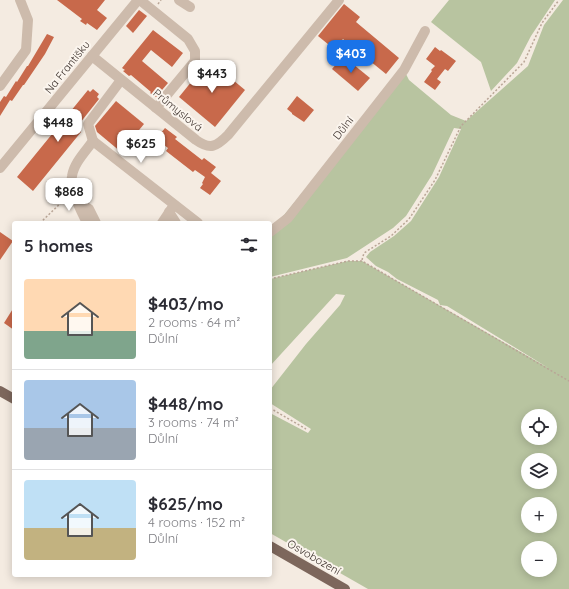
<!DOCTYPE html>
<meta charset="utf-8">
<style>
:root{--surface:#fff;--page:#f7f7f7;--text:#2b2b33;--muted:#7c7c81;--line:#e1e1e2;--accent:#1a73e8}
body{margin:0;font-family:Quicksand,sans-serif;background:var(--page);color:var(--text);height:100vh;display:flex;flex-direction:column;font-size:15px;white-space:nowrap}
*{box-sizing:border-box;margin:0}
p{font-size:13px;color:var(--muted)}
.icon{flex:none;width:22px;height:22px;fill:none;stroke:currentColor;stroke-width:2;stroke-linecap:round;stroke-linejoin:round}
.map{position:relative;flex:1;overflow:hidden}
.side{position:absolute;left:12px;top:221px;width:260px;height:356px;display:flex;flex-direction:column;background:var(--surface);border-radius:4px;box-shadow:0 2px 10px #0003}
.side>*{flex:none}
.tools{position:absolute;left:521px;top:409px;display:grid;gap:8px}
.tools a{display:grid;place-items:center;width:36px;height:36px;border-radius:50%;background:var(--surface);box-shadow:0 2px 10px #0003;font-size:20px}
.price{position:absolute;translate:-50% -34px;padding:0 9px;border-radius:8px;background:#fff;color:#222;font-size:13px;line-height:26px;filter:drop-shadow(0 1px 2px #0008)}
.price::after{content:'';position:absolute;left:50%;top:24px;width:12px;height:9px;margin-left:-6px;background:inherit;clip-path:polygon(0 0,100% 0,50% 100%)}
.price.current{background:var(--accent);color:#fff}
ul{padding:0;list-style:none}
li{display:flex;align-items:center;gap:12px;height:100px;padding:0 12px}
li+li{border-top:1px solid var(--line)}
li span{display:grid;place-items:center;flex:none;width:112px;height:80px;border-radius:4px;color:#555}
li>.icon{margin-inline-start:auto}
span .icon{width:48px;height:48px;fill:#fffc;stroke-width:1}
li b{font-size:17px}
h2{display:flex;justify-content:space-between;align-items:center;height:48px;padding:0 12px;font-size:17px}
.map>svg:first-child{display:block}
.green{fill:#b8c4a0;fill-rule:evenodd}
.building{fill:#c8694b}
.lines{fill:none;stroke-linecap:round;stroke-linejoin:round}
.path{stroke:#b9a596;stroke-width:1.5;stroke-dasharray:2 2;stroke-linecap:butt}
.minor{stroke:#cdbbac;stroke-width:10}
.major{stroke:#7d675c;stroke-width:10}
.labels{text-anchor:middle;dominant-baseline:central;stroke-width:4;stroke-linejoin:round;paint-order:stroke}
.street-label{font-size:11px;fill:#3b302b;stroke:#fbf5ee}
</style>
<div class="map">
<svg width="569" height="589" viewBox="0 0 569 589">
<rect width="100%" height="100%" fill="#f4ebe1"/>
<g class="green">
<polygon points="449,0 555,0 531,36 517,63 491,91 481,62 431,22"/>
<path d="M 563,0 L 569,0 L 569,589 L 368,589 L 270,533 L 270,413 L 308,433 L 311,429 L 270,403 L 270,390 L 306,344 L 340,305 L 345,295 L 336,294 L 270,366 L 270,279 L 348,261 L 362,261 L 550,369 L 447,306 L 440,305 L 438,300 L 397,279 L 388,272 L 376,266 L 366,257 L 370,252 L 394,236 L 411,221 L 439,177 L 461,129 L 454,128 L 432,175 L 406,216 L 393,228 L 347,258 L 270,277 L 270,232 L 404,70 L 409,80 L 451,115 L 466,121 L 528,66 L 544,25 ZM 528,416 L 550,416 L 550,438 L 528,438 ZM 528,460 L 550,460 L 550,482 L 528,482 ZM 528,504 L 550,504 L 550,526 L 528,526 ZM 528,548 L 550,548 L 550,570 L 528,570 Z"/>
</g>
<g class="building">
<polygon points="57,0 105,0 97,10 107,18 97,30 87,23 86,25 80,21 82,19"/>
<polygon points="344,4 360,17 356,22 399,58 386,74 343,39 334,49 318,36"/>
<polygon points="139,10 147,16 133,33 126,26"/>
<polygon points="153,30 183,53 172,67 151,50 142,61 168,83 156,97 150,93 151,92 131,75 129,76 123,71 125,70 122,68"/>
<polygon points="47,34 54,37 45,54 24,85 23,85 12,101 10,100 0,116 0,102 4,96 6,97 16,81 17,82 27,66 28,66"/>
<polygon points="435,47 440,51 441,50 456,61 448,71 445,69 437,79 441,82 435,90 424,82 432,71 431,70 435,66 426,59"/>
<polygon points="343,56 370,78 358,91 332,69"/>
<polygon points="209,60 245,90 215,127 179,97"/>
<polygon points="93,89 99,94 97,97 99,99 76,128 81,132 33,191 17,177 88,90 90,92"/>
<polygon points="297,96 314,110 304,122 292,114 292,113 287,109"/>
<polygon points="116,101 144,124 121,152 97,132 95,126"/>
<polygon points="165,128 177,137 175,139 202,160 204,158 216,167 211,173 221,181 210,195 200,188 203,184 202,183 205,177 195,170 193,172 166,151 168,148 156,139"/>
<polygon points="0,232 13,241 0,260"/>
<polygon points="14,307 14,330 4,323"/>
</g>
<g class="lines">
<g class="path">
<polyline points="158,4 161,0"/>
<polyline points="40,223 66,198"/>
<polyline points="362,260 364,253 391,236 409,219 435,180 461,126 524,62 542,23 559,0"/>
<polyline points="270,279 348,261 362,261 569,381"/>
<polyline points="270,408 306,429"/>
</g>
<g class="minor">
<polyline points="140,0 188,39 195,51 195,61 156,108"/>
<polyline points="179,0 190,7"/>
<path d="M 92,56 L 196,140 C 210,150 216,147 228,135 L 339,0"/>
<polyline points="0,86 26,50 28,20 20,0"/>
<polyline points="93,141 198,223"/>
<polyline points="93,141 88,124 121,80"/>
<polyline points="0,168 138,0"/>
<polyline points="78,202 89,209 96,223"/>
<polyline points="169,212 176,223"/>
<path d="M 87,223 C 82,212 69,189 72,176 C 74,163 85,152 93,141"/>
<polyline points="162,223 174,205"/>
<polyline points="270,232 288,218 404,70 425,31"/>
</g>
<g class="major">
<polyline points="0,391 14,399"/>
<polyline points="270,546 345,589"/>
</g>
</g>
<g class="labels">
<g class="street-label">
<text transform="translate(67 67) rotate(-51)">Na Františku</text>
<text transform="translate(178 110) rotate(39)">Průmyslová</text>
<text transform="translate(343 128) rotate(-52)">Důlní</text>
<text transform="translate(314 557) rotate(30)">Osvobození</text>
</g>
</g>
</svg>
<div class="tools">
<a><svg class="icon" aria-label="locate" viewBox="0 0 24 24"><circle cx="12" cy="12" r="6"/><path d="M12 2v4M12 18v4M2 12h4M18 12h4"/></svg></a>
<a><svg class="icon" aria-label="layers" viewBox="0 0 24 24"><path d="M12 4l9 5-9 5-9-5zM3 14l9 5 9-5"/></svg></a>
<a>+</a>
<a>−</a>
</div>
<b class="price current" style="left:351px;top:74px">$403</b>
<b class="price" style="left:212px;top:94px">$443</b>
<b class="price" style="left:58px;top:143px">$448</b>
<b class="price" style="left:141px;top:164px">$625</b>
<b class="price" style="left:69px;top:212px">$868</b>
<section class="side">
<h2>5 homes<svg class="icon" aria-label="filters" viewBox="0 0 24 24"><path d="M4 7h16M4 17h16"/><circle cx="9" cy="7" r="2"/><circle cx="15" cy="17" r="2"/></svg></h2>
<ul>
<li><span style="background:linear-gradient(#ffd9b3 65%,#7fa58c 0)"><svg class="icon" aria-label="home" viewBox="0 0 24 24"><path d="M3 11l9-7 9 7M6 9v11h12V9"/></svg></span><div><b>$403/mo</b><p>2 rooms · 64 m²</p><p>Důlní</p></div></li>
<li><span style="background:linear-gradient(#a9c7e8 60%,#9aa5b1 0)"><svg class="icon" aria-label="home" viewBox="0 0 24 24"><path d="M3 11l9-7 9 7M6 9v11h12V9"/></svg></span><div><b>$448/mo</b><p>3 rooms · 74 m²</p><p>Důlní</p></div></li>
<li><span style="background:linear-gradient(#bfe0f5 60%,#c2b280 0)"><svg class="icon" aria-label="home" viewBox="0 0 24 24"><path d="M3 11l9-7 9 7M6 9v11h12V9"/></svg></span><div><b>$625/mo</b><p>4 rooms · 152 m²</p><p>Důlní</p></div></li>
</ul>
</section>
</div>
